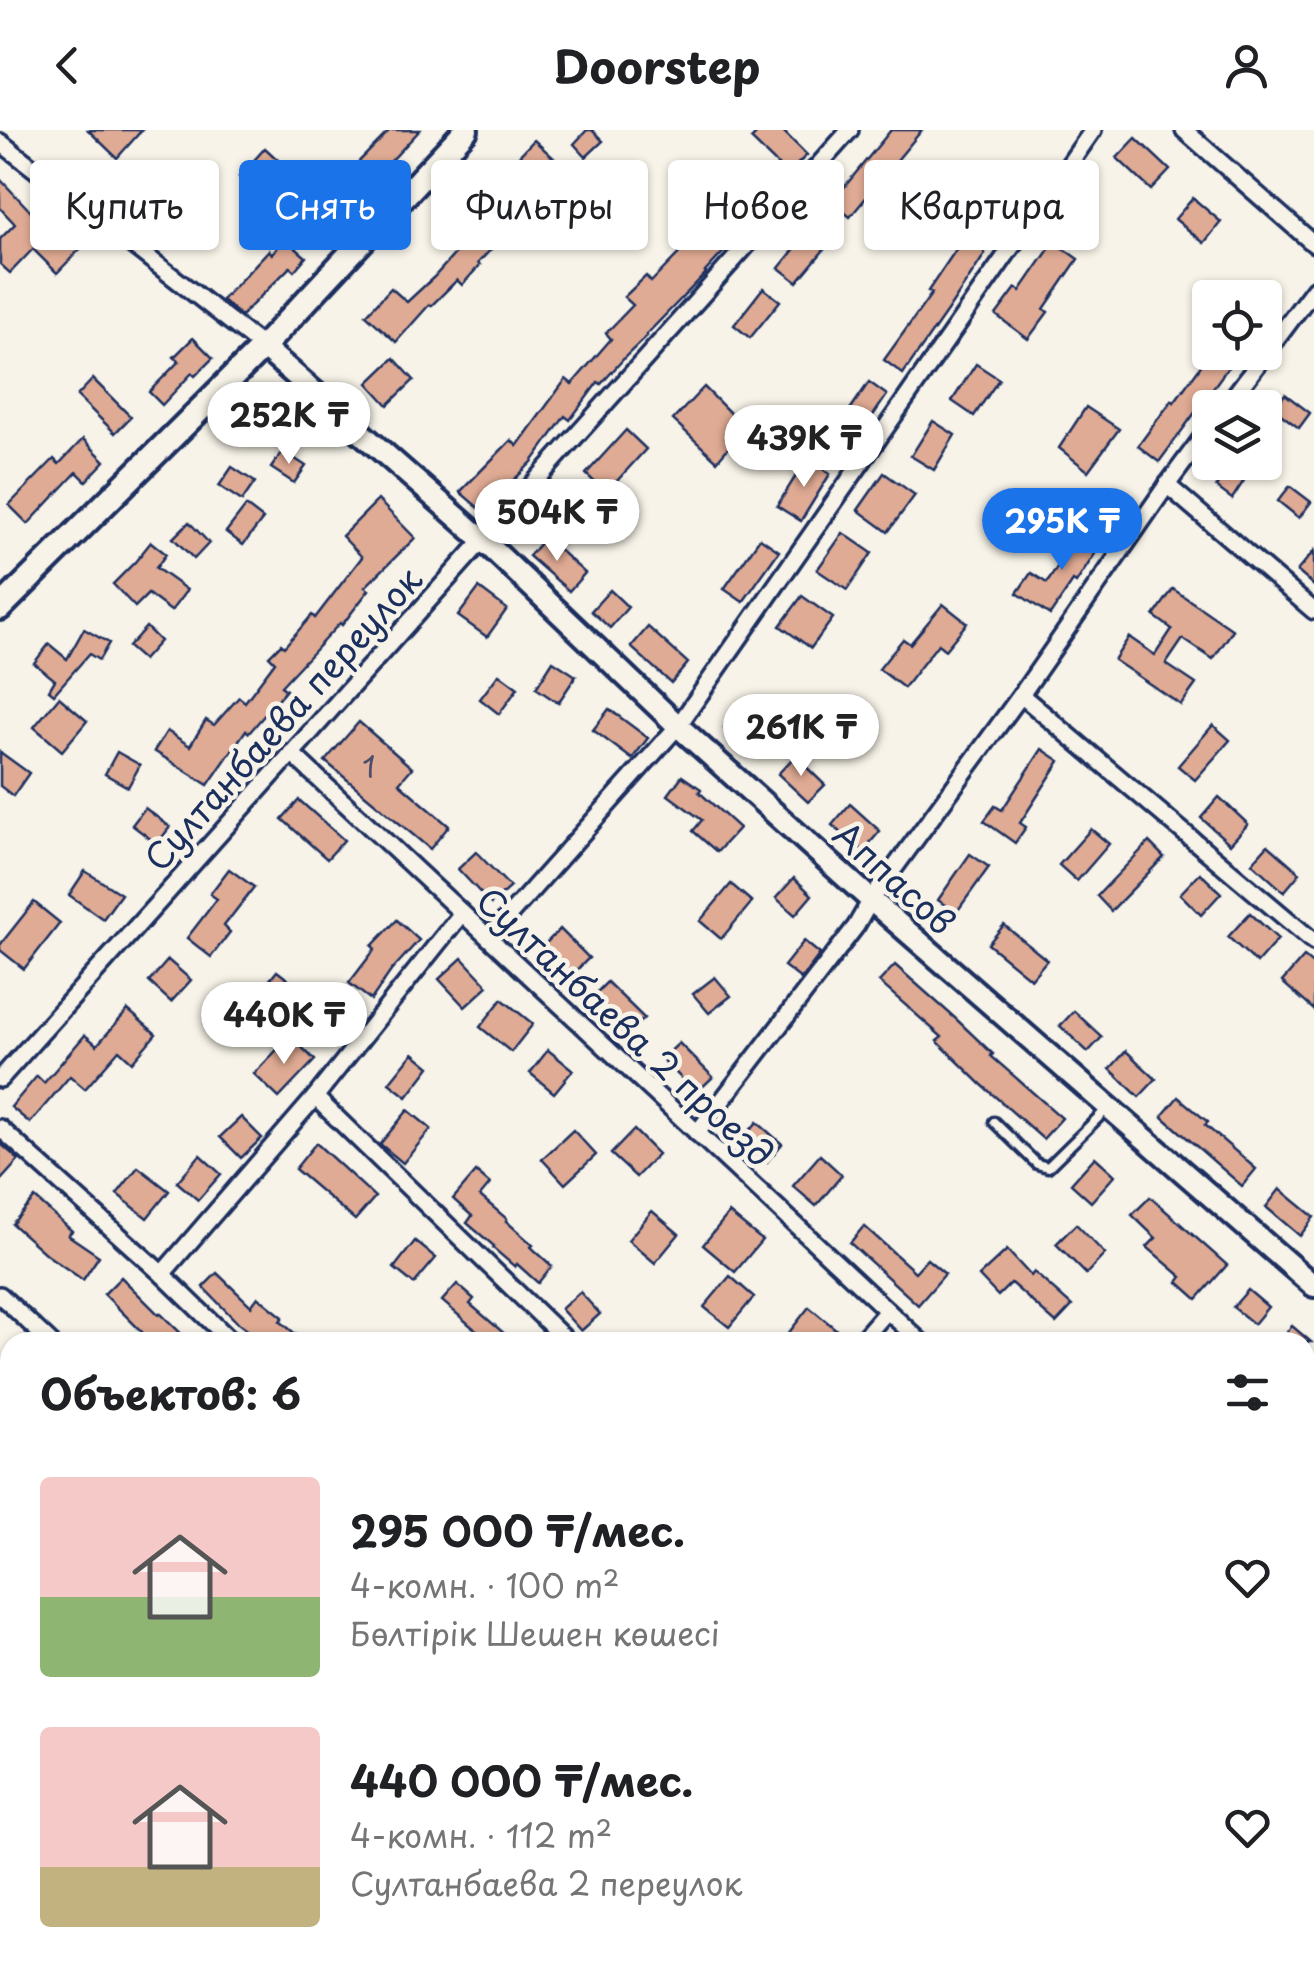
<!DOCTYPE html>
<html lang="ru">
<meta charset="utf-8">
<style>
:root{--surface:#fff;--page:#f6f6f6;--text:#202124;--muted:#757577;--accent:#1a73e8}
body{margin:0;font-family:"Playpen Sans",sans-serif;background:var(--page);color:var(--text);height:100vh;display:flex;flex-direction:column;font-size:38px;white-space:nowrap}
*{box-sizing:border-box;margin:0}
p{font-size:32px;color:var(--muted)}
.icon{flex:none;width:55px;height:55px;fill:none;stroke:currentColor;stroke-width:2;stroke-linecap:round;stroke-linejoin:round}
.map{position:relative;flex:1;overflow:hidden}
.drawer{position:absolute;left:0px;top:1202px;width:1315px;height:642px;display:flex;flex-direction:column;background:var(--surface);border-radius:30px 30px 0 0;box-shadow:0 2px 8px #0004}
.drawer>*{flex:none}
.guide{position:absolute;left:30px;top:30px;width:1255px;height:90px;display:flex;gap:20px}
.buttons{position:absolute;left:1192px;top:150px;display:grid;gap:20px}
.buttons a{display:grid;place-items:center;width:90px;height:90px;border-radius:10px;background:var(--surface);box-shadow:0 2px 8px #0004;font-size:50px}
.price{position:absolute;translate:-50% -85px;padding:0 22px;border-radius:35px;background:#fff;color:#222;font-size:32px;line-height:65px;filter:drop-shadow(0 2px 5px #0008)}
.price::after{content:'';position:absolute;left:50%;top:60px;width:30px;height:22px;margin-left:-15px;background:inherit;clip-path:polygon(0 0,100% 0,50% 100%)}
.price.current{background:var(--accent);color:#fff}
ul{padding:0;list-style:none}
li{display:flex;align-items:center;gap:30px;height:250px;padding:0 40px}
li span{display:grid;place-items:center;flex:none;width:280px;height:200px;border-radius:10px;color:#555}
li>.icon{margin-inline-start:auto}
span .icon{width:120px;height:120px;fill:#fffc;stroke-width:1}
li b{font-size:42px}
h2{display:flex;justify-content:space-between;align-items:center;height:120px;padding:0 40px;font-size:42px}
.tag{padding:0 35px;border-radius:10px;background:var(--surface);box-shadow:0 2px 8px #0004;font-size:35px;line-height:90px}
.tag.current{background:var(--accent);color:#fff}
header{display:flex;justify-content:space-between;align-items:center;height:130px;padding:0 40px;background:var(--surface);font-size:45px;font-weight:700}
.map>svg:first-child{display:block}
.building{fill:#e0ab94;stroke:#1b2f5e;stroke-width:2.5}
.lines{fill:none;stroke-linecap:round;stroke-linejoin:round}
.service-casing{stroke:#1b2f5e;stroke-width:15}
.minor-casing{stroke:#1b2f5e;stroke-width:22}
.tertiary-casing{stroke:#1b2f5e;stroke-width:28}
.secondary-casing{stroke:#1b2f5e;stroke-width:30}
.service{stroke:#f7f3e8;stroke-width:8}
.minor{stroke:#f7f3e8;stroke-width:15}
.tertiary{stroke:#f7f3e8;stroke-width:20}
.secondary{stroke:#f7f3e8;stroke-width:22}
.labels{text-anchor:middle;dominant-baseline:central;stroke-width:9;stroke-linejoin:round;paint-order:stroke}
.number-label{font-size:30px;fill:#4c4e6c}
.street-label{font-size:35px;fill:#1b2f5e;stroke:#f7f3e8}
</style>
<header><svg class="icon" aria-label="back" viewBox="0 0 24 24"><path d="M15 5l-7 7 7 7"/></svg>Doorstep<svg class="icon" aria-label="person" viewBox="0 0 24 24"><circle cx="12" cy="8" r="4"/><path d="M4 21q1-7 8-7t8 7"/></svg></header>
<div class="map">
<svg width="1314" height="1844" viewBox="0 0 1314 1844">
<rect width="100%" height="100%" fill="#f7f3e8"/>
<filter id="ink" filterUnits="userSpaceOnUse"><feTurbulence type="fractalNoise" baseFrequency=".01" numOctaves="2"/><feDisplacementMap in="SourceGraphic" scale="20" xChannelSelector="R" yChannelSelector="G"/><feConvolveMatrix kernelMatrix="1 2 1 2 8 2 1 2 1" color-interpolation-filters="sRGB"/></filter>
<g filter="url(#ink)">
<g class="building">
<polygon points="88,0 142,0 117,28"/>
<polygon points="390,0 420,0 362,62 365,65 344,87 324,67"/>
<polygon points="587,0 592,0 603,11 586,27 574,14"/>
<polygon points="760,0 782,0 807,25 787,44 751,9"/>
<polygon points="891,0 922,0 850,87 832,72"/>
<polygon points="1136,8 1170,40 1151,60 1117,28"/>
<polygon points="534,10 557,31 524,66 535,77 518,95 516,93 478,133 480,135 462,155 457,150 431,176 429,175 396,212 366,185 391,158 407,172 434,147 472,105 464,98 526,39 516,29"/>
<polygon points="265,18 292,43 267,72 239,47"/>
<polygon points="147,36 159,50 141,66 129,51"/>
<polygon points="1014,42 1033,56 984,123 985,124 948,180 903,244 884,230 932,163 928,161 963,109 964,110"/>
<polygon points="735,46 765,70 738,106 705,142 706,143 646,205 647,206 627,225 601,254 598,252 570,290 565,286 532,332 508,356 504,352 481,380 460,362 511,310 517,316 566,249 572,254 611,209 606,203 633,175 624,167 646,146 651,152 694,108 678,94 700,70 709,79"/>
<polygon points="0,49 51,103 60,94 83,116 57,143 33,119 10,143 0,134 0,109 15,94 0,78"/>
<polygon points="1193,68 1221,92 1204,113 1175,89"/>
<polygon points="815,94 833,109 797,152 779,138"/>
<polygon points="285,109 306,127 294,141 290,137 241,186 222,170 269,120 272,124"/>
<polygon points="1054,112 1078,129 1044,179 1048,182 1028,209 996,185 1016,158 1020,161"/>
<polygon points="763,158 780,171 750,208 734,195"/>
<polygon points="193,208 213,228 195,246 192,243 162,275 149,262 179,231 174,227"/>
<polygon points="1211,222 1229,236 1159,332 1138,316 1172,270 1174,272"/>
<polygon points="394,228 414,250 388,275 368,253"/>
<polygon points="976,234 999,249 974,286 952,271"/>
<polygon points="93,249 131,287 115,303 77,266"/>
<polygon points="869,252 887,265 855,312 836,300"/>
<polygon points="704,257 745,298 717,331 673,290"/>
<polygon points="1285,264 1310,283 1299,298 1274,279"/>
<polygon points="1086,277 1119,299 1088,341 1059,318"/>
<polygon points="933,291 955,305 934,340 911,326"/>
<polygon points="626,300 646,319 606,363 586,344"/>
<polygon points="83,309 105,331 86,351 77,342 28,394 9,375 54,329 59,334"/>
<polygon points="283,321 306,336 294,353 271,338"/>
<polygon points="807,328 830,344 801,391 777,376"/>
<polygon points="1232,332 1256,332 1232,369 1216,357"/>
<polygon points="232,337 255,352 242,371 219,356"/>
<polygon points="884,343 915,365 888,402 858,380"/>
<polygon points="1290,356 1311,372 1299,388 1278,371"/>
<polygon points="378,370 415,408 365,457 369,460 342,495 340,493 281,556 286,560 249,603 246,600 208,655 154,621 167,601 190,616 206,590 214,595 239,567 245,572 275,532 269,526 281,514 284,517 312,485 315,488 362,427 342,406"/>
<polygon points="246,376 263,389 243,415 226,402"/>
<polygon points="189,392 209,413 194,429 173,408"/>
<polygon points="1083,397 1104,410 1076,453 1073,451 1050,485 1017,463 1031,443 1047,453"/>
<polygon points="843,403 872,423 847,460 817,440"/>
<polygon points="545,407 585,443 569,461 529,426"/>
<polygon points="760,408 779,421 743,472 724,459"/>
<polygon points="151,412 166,424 156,438 187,460 171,481 148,464 135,477 113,454 135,432"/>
<polygon points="1314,421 1314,456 1297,441"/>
<polygon points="479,458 507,479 487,507 458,486"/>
<polygon points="1173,459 1233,500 1213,529 1183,509 1166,534 1196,554 1181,575 1114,530 1129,507 1155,525 1172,499 1154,486"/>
<polygon points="610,460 628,477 610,498 591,481"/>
<polygon points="802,466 833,488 811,518 780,496"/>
<polygon points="943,474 967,493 945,520 938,514 904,558 879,539 903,509 910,514"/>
<polygon points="146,497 160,511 143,530 128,517"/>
<polygon points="648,497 688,533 671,553 631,517"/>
<polygon points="84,499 109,513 99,530 89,524 54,564 49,560 55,550 34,533 49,514 67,529"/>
<polygon points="553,531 576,546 558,573 536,558"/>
<polygon points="499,544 518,558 499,584 480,569"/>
<polygon points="59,567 87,591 62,621 34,597"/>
<polygon points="609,579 648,608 632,629 593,600"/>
<polygon points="740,580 773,609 758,627 724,598"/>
<polygon points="359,592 412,638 399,653 449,696 430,719 325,631"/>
<polygon points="1213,595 1230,610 1195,650 1178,636"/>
<polygon points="1042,619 1060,631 1020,693 1026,697 1015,713 984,691 995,676 1002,680"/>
<polygon points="0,622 29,643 13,666 0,656"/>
<polygon points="117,622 140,635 128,657 105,644"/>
<polygon points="795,626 825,655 808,672 778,644"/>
<polygon points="682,646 701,659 699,662 739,698 717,722 693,701 702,690 668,665"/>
<polygon points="1219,667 1248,694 1230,714 1201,688"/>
<polygon points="299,670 344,710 327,729 282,689"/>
<polygon points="850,674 880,701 863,721 832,695"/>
<polygon points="145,678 170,697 157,714 132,695"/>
<polygon points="1091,699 1109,714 1077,751 1059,735"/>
<polygon points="1149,712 1164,727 1111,781 1097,766"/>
<polygon points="1268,715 1300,743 1284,762 1252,733"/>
<polygon points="476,722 510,757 491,774 458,739"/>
<polygon points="970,724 989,737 956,783 938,770"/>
<polygon points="229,739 254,757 224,796 230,802 211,827 187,808 217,769 210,764"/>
<polygon points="85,741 121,764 103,789 69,765"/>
<polygon points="1200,743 1221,763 1201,785 1180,764"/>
<polygon points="794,748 812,765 795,785 776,768"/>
<polygon points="731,754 752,772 721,809 700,791"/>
<polygon points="34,772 60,793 24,839 0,820 0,815"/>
<polygon points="1250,783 1278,809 1257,833 1228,807"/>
<polygon points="397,790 419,810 391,841 371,870 349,853 375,819 372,816"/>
<polygon points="1004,795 1047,830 1031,849 988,814"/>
<polygon points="560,799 589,828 569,848 540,819"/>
<polygon points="804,811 820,824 801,849 784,836"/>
<polygon points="1304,827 1314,835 1314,880 1282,852"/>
<polygon points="462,828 488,856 465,877 439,849"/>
<polygon points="168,830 191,850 171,872 149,852"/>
<polygon points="895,835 956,889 993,924 991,926 1062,988 1043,1009 981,954 937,911 942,907 879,852"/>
<polygon points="277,841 299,858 277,886 255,868"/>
<polygon points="715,847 731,866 709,883 693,864"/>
<polygon points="607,852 644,888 626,906 589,870"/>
<polygon points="502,869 533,894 511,922 480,897"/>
<polygon points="128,880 156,904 132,932 119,920 85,959 70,946 30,993 11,977 37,946 44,953 85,905 97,915"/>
<polygon points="1074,881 1102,907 1088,922 1060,896"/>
<polygon points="290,906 315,930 279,968 254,944"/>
<polygon points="679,913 713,947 696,963 662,929"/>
<polygon points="548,920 573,940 554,963 530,943"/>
<polygon points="1126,921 1156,949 1139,967 1110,939"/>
<polygon points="413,923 430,937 407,967 389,953"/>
<polygon points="1178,967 1208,992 1205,995 1256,1039 1242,1056 1162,986"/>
<polygon points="408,980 431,999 403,1033 380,1014"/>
<polygon points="241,987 262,1008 241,1028 220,1007"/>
<polygon points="757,992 782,1014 767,1032 742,1010"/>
<polygon points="573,1000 596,1025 565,1054 542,1029"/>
<polygon points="634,1000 658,1024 636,1047 611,1024"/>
<polygon points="0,1013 19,1030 0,1051"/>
<polygon points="316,1013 375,1067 355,1090 295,1039"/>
<polygon points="200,1025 221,1044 198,1070 177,1052"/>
<polygon points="820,1025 842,1045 816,1076 793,1056"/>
<polygon points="1095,1027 1115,1045 1091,1072 1071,1054"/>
<polygon points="138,1037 169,1061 147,1088 117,1064"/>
<polygon points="476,1042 490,1054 480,1066 507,1089 506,1091 533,1115 531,1117 552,1136 538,1153 517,1134 515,1137 493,1118 494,1116 467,1093 472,1086 453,1069"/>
<polygon points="1280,1059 1314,1087 1300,1106 1266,1077"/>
<polygon points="1150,1067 1227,1135 1197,1169 1178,1152 1182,1147 1147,1117 1156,1108 1132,1085"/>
<polygon points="35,1068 72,1101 68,1105 99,1126 83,1150 47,1125 12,1094"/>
<polygon points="652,1081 679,1104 655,1133 628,1110"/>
<polygon points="729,1083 762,1110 735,1142 703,1115"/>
<polygon points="1076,1094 1105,1124 1086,1144 1056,1114"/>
<polygon points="864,1096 915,1142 927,1129 945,1144 918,1175 850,1113"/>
<polygon points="415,1111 436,1128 414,1154 394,1138"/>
<polygon points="1007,1120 1031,1146 1034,1142 1072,1176 1056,1193 1011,1153 998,1166 979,1146"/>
<polygon points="217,1143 251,1176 258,1167 283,1187 280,1191 305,1212 263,1212 238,1193 203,1157"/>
<polygon points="730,1146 754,1167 729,1197 704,1177"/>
<polygon points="121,1147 159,1185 160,1183 190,1212 145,1212 138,1206 142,1202 104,1164"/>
<polygon points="457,1154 474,1169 470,1174 506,1205 499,1212 481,1212 474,1207 478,1202 442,1171"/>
<polygon points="1248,1160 1268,1177 1254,1194 1233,1177"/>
<polygon points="580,1162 600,1184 581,1201 561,1179"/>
<polygon points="809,1177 838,1201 829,1212 796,1212 787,1205"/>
<polygon points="1292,1196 1311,1212 1278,1212"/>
</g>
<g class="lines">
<defs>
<g id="service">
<polyline points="994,992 1037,1034 1048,1037 1109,977"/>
<polyline points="1280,1844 1280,1835"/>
</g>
<g id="minor">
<polyline points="1184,0 1314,114"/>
<polyline points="0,12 263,217"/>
<polyline points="1225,278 1314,159"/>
<polyline points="1167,355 1314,481"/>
<polyline points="1021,565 1314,812"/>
<polyline points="291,623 921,1212"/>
<polyline points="489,808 678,596 1093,0"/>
<polyline points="0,949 850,0"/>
<polyline points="315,967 568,1212"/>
<polyline points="0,998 162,1144 232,1212"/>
<polyline points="697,1003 856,796 871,770 1021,565 1167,355 1210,297"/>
<polyline points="162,1144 315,967 462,783"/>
<polyline points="0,1165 50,1212"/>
<polyline points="860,1212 887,1181"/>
<polyline points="0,1362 10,1354"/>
<polyline points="1305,1519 1314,1503"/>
<polyline points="0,1584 10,1576"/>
<polyline points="0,1811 10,1803"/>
<polyline points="182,1844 187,1835"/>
</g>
<polyline id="tertiary" points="263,217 482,409 678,596 871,770 1314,1156"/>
<polyline id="secondary" points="0,478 263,217 466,0"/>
</defs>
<use href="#service" class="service-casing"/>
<use href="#minor" class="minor-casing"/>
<use href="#tertiary" class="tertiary-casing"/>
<use href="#secondary" class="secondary-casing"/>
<use href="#service" class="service"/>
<use href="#minor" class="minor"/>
<use href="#tertiary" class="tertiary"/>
<use href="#secondary" class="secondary"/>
</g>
</g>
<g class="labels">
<g class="number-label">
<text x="369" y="635">1</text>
</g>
<g class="street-label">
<text transform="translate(282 588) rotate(-48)">Султанбаева переулок</text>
<text transform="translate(895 747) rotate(42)">Аппасов</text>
<text transform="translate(626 896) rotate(43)">Султанбаева 2 проезд</text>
</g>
</g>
</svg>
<div class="buttons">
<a><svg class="icon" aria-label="locate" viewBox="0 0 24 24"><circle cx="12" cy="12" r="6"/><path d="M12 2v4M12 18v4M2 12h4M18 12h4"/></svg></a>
<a><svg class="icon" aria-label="layers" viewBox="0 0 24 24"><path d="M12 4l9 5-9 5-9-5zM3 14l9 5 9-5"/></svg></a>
</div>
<b class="price" style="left:289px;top:337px">252K ₸</b>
<b class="price" style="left:804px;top:360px">439K ₸</b>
<b class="price" style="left:557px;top:434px">504K ₸</b>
<b class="price current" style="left:1062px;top:443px">295K ₸</b>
<b class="price" style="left:801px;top:649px">261K ₸</b>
<b class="price" style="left:284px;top:937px">440K ₸</b>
<div class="guide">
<a class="tag">Купить</a>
<a class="tag current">Снять</a>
<a class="tag">Фильтры</a>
<a class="tag">Новое</a>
<a class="tag">Квартира</a>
</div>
<section class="drawer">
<h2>Объектов: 6<svg class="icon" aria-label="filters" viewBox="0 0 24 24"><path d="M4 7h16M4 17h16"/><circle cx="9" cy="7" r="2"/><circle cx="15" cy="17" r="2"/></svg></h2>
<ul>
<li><span style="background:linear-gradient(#f6c9c9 60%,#8fb573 0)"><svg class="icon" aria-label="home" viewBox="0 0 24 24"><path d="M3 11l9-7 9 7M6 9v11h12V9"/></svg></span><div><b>295 000 ₸/мес.</b><p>4-комн. · 100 m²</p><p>Бөлтірік Шешен көшесі</p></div><svg class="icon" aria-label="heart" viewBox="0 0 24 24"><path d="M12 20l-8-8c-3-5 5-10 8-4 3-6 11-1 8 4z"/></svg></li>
<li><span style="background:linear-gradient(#f6c9c9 70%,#c2b280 0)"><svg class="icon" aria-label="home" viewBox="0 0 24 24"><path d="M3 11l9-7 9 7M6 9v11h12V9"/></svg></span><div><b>440 000 ₸/мес.</b><p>4-комн. · 112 m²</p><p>Султанбаева 2 переулок</p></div><svg class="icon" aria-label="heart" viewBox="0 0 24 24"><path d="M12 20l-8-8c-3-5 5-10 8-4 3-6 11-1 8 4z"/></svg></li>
</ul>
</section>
</div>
